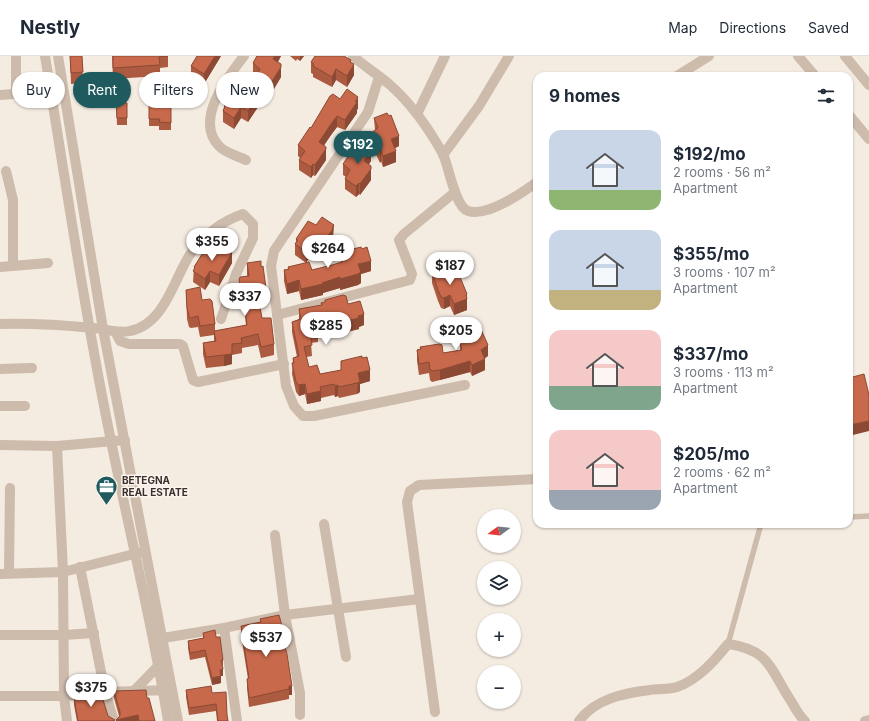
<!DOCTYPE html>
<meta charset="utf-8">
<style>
:root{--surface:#fff;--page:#f6f6f7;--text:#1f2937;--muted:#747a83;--line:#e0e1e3;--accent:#1f5a5e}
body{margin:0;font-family:Inter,sans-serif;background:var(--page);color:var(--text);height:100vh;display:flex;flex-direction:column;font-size:15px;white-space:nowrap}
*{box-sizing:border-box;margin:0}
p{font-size:13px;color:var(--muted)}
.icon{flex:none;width:22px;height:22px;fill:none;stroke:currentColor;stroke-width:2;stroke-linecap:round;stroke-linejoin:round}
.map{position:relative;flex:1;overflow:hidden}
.drawer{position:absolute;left:533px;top:16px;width:320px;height:456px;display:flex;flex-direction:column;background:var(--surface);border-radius:12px;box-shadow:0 1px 3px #0004}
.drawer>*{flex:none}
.hud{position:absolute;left:12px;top:16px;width:380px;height:36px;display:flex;gap:8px}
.needle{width:26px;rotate:255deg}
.buttons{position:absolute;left:477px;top:453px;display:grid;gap:8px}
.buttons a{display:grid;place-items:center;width:44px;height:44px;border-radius:50%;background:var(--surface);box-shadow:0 1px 3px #0004;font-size:20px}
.price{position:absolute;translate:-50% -34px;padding:0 9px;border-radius:14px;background:#fff;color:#222;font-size:13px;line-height:26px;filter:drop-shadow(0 1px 2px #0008)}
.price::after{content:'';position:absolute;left:50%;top:24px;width:12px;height:9px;margin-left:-6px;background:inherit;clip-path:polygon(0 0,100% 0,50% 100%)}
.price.active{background:var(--accent);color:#fff}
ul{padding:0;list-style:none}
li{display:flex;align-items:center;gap:12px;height:100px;padding:0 16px}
li span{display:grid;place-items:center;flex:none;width:112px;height:80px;border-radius:12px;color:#555}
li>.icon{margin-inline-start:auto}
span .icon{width:48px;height:48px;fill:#fffc;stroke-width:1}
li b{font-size:17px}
h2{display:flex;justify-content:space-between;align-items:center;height:48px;padding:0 16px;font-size:17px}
.pill{padding:0 14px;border-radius:18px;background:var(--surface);box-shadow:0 1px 3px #0004;font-size:14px;line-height:36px}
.pill.active{background:var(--accent);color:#fff}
header{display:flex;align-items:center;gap:24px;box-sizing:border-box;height:56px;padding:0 20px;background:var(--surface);border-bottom:1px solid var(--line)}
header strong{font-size:19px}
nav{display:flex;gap:22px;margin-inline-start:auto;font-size:14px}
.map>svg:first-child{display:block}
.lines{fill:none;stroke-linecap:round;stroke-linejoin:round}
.service{stroke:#cdbbac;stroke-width:5.5}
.minor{stroke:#cdbbac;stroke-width:10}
.wall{fill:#ac5a40}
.shaded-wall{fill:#8c4a34}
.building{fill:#c8694b;stroke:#8c4a34}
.labels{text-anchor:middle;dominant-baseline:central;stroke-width:3;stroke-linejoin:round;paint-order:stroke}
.poi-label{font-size:10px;font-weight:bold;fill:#3b302b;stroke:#fbf5ee;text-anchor:start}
</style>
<header>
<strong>Nestly</strong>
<nav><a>Map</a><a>Directions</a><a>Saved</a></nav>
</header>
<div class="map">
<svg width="869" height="665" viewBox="0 0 869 665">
<rect width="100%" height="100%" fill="#f4ebe1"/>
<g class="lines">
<g class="service">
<polyline points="849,461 869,460"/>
<polyline points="728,588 761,468"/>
</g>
<g class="minor">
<path d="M 45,0 C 66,128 85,258 111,385 C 130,479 153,571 168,665"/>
<polyline points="58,0 103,273 178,665"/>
<path d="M 244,0 C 227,22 194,64 219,90 C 225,97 238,100 246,104"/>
<path d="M 353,0 C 364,10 377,18 389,28 C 411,47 429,73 443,98 C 449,111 455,151 468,155 C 487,161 522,137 537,126"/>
<polyline points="798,0 815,20"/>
<polyline points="845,0 869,29"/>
<polyline points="677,20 709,0"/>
<polyline points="379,21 368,56 274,195 271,210 286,330 294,350 303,360 314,360 465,329"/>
<polyline points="0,39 13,38 16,35 16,0"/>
<polyline points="417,58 445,0"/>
<polyline points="849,59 869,83"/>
<polyline points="443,99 479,50 509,0"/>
<polyline points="6,115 13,144 13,210"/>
<polyline points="0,211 48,207"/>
<polyline points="277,259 410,224 412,218 399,184 404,178 455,136"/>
<path d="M 0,268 C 32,267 62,269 94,272 C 106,273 117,278 130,275 C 164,268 173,226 189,200 C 202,180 222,165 243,158 L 253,168 L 253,182 L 236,218 L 221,263"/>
<polyline points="116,277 120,285 129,288 180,288 183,290 193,324 198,326 284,308"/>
<polyline points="0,313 32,312"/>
<polyline points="0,350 25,350"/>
<polyline points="0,389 57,390 125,384"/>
<polyline points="57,390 63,516 64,640 67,665"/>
<polyline points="324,468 346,601"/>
<polyline points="275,479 285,559 300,637 300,659"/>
<polyline points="80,511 105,636 114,665"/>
<polyline points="9,517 10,432"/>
<polyline points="0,518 63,516 142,496"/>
<polyline points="224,572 237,665"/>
<polyline points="0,579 64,579 94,577"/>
<polyline points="163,582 224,572 285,559 419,543"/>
<polyline points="134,635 162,606"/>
<polyline points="0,640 64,640 105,636 169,634"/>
<polyline points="435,656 407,446 410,435 419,429 537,423"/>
<path d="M 579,665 C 595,643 624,637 650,634 C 658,632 669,634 677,631 C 698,624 715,604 728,588 C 771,594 770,614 791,645 C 795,652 799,660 805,665"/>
<polyline points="865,665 869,664"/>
</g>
</g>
<g class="wall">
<polygon points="70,0 82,0 83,27 71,28"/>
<polygon points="112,0 168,0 168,11 160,12 160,20 113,23"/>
<polygon points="221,0 204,28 191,20 191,10"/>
<polygon points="257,0 281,0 278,6 281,18 281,21 271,38 266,39 248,66 241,62 234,73 223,66 223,55 224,53 224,49 252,28 256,21 253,18 253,7"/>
<polygon points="290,0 304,0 300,5 297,3 296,5"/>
<polygon points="311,6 351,6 354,19 347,31 336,24 332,31 313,21 313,18 311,17"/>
<polygon points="340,43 358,52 357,54 357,57 345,74 337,71 331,79 324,89 326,101 326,104 315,120 313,119 311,122 299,114 299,104 300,102 298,100 298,89 311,72"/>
<polygon points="116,47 127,47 127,69 117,69"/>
<polygon points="149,48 171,49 171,74 159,74 159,70 149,70"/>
<polygon points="374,62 399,90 395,92 396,106 383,111 381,105 380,107 371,88 371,77 375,74"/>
<polygon points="371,105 369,108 371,121 371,124 360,139 359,138 356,141 345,133 345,123 346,121 343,119 343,108"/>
<polygon points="333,180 333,184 320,201 313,196 306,206 312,214 332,209 341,206 341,196 371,215 361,218 361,227 358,229 340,234 340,232 323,237 323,239 301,244 299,235 287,238 284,225 284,214 288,213 288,211 306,207 295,199 295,188 296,186 296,183 334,180"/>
<polygon points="214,199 232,207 219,230 210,226 205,234 193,226 194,211"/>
<polygon points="247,207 266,242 259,245 262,262 274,288 274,299 261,302 258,289 242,292 242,297 232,299 232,308 224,310 206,312 203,298 203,287 214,285 214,279 200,281 198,271 191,272 189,271 187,263 186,234 202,244 215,268 215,275 246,269 244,253 242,253 239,234 239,224 247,220"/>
<polygon points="432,216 450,222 467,238 467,254 454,259 450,250 444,253 441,252 438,245 432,227"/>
<polygon points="325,244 348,248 364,269 359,271 359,273 338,278 335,269 318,274 318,286 311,287 312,300 306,301 309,311 320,318 341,314 341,305 370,325 360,328 360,336 357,338 339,342 338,340 335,341 334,339 321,342 321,345 307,348 305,338 299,340 296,336 292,318 293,302 297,301 292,276 292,266 299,263 299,253 321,249 321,247 325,246"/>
<polygon points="463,271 488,300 484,302 485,314 472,320 470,316 440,324 432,326 430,324 429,317 419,319 417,305 417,294 420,293 420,291 443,297 460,294 460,286 464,284 463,282"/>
<polygon points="260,563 282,579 279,580 292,639 289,639 289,643 249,651 247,632 247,623 248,623 241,579 241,570 260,567"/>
<polygon points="203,577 216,581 223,604 223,620 221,620 221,627 212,629 205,601 190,604 188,592 188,585 203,582"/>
<polygon points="186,634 212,637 227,659 228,665 217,665 216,655 189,659 186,641"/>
<polygon points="114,635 147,642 155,665 116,665 119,660 114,642"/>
<polygon points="82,638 108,660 115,665 77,665 74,649 74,642 82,640"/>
</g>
<g class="shaded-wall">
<polygon points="215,0 221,0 204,28 204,18"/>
<polygon points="275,0 281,0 273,14 273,3"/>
<polygon points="300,0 304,0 300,5"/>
<polygon points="351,4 351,14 354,8 354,19 347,31 347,20 350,6"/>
<polygon points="281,8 281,21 271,38 266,39 248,66 248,55 266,28"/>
<polygon points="336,13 336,24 332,31 332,21"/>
<polygon points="358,41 358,52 357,54 357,57 345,74 345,64"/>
<polygon points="241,51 241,62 234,73 234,62"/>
<polygon points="337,60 337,71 331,79 319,97 319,86 331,68"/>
<polygon points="399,80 399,90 391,94 391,83"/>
<polygon points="326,91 326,104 315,120 315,109"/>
<polygon points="371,94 371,105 364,116 364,105"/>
<polygon points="381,94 381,105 380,107 380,96"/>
<polygon points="396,95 396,106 383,111 383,100"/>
<polygon points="313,108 313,119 311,122 311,111"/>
<polygon points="371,110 371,124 360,139 360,128"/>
<polygon points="359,127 359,138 356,141 356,130"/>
<polygon points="334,169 333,184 320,201 320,190"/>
<polygon points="313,185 313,196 306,207 306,196"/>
<polygon points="232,196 232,207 219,230 219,219"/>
<polygon points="371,205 371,215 361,218 361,227 358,229 340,234 340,223 358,208"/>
<polygon points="210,215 210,226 205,234 205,223"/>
<polygon points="340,221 340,232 323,237 323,239 301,244 301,233"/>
<polygon points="299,224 299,235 287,238 287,228"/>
<polygon points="266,232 266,242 257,245 257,234"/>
<polygon points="467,238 467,254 454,259 454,248"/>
<polygon points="450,239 450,250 444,253 444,242"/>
<polygon points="364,258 364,269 359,271 359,273 338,278 338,267"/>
<polygon points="335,259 335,269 317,274 317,263"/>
<polygon points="488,289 488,300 481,305 481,294"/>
<polygon points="232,298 232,308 224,310 224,299"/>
<polygon points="485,303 485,314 472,320 472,309"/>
<polygon points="470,305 470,316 440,324 440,314"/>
<polygon points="370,314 370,325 360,328 360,336 357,338 358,317"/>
<polygon points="305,328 305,338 299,340 299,329"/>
<polygon points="338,329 338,340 335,341 335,330"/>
<polygon points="321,335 321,345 307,348 307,338"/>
<polygon points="869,365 869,375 849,380 849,369"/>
<polygon points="282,570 282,579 278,580 278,571"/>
<polygon points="223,613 223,620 221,620 221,627 212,629 212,622 220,614"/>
<rect x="289" y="630" width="3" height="9"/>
<polygon points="138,659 138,665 116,665 116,664"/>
</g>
<g class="building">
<polygon points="70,0 82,0 83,16 71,17"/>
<polygon points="113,0 168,0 159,1 160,9 113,12"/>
<polygon points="197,0 215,0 204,18 191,10"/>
<polygon points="257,0 275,0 273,3 281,8 281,11 271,27 266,28 248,55 241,51 234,62 223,55 225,50 224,49 234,31 243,34 248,26 252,28 260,13 253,7"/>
<polygon points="315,0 344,0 351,4 350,6 354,8 347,20 336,13 332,21 313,10 314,8 311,6"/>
<polygon points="347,33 358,41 355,45 357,46 345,64 337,60 331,68 319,86 326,91 326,93 315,109 313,108 311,111 299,104 305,95 298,89 310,71 311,72 330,40 333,38 340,43"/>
<polygon points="116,47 127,47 127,62 117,62"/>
<polygon points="149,48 171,49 171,67 159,66 160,63 149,63"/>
<polygon points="387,57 389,60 391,59 399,80 391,83 396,95 383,100 381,94 380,96 371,77 378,72 374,62"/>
<polygon points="359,87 371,94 364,105 371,110 371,113 360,128 359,127 356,130 345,123 350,114 343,108 355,90 357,91"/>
<polygon points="322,161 334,169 332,172 333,173 320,190 313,185 306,196 295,188 298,184 296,183 308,165 316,169"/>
<polygon points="221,188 232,196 219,219 210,215 205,223 193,215 195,212 194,211 204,195 207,194 214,199"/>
<polygon points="361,191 362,193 367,191 371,205 358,208 361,216 358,218 340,223 340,221 322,227 323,228 301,233 299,224 287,228 284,214 289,213 288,211 309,206 312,214 332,209 342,206 341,196"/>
<polygon points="261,205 261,211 263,210 266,232 257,234 259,246 262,262 271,262 274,288 261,291 258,278 241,282 242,287 232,288 232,298 224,299 206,301 203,287 216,285 214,275 247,269 244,242 242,242 239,224 240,221 249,220 247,207"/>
<polygon points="445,211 450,222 458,219 460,221 467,238 466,239 467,243 454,248 450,239 444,242 441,241 438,234 432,216"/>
<polygon points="200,231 202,244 210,243 212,245 215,268 200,270 198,260 191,262 189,260 187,252 186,234"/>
<polygon points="343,239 346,240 348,248 360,245 364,258 358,260 359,262 338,267 335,259 317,263 318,276 310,277 312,289 304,291 309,311 317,309 320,318 341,314 341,305 362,300 362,302 367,301 370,314 358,317 360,326 357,327 339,331 338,329 335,330 334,328 320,331 321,335 307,338 305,328 299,329 296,326 292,307 294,307 293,302 299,300 292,266 301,263 299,253 322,249 321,247 325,246 325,244"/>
<polygon points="475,265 478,270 479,269 488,289 481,294 485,303 472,309 470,305 440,314 432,315 430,313 429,306 419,308 417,294 421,293 420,291 439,288 442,289 443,297 462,294 460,286 468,283 463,271"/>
<polygon points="864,318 869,339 869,365 849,369 849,322"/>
<polygon points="279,559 282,570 278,571 280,587 284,586 287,598 292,630 289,630 289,633 249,642 247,623 249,622 241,570 261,566 260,563"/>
<polygon points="215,574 216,581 220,581 223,604 221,604 223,613 220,614 221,620 212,622 205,594 190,597 188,585 204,582 203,577"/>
<polygon points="211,630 212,637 226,636 227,659 228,665 218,665 216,648 189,652 186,634"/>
<polygon points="146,634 147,642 149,642 155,665 139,665 138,659 116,664 120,660 120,656 114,635"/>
<polygon points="101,637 108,660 115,664 111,665 78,665 74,642 82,640 82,638"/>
</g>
<defs>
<symbol id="office-pin" viewBox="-11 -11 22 30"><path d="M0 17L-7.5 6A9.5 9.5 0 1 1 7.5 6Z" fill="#1f5a5e" stroke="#fbf5ee"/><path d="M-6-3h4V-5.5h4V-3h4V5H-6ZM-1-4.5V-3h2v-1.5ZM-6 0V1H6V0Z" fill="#fff"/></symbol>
</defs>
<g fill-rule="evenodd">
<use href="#office-pin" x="94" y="418" width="25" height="34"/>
</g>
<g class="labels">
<g class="poi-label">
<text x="122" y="424">BETEGNA<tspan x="122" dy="12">REAL ESTATE</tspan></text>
</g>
</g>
</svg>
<div class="buttons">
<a><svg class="needle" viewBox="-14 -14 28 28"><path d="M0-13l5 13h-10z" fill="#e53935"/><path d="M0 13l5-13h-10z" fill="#747a83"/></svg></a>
<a><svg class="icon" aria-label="layers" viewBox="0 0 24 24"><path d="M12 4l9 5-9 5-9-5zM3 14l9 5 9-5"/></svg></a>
<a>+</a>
<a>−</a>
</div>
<b class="price active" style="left:358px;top:109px">$192</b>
<b class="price" style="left:212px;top:206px">$355</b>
<b class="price" style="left:328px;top:213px">$264</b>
<b class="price" style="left:450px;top:230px">$187</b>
<b class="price" style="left:245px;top:261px">$337</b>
<b class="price" style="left:326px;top:290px">$285</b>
<b class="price" style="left:456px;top:295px">$205</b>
<b class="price" style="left:266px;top:602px">$537</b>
<b class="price" style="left:91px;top:652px">$375</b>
<div class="hud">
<a class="pill">Buy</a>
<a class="pill active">Rent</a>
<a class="pill">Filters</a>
<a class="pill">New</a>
</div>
<section class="drawer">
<h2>9 homes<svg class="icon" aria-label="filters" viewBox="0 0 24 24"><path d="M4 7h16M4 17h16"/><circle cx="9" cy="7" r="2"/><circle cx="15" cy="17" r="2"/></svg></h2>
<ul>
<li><span style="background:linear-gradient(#c9d6e8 75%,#8fb573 0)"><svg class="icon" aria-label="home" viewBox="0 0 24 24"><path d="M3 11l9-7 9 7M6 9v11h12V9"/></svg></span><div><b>$192/mo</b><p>2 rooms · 56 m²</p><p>Apartment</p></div></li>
<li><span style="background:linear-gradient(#c9d6e8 75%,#c2b280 0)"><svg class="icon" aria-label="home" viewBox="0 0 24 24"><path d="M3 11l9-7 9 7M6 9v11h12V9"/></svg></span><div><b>$355/mo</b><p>3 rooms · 107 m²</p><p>Apartment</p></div></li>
<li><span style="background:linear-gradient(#f6c9c9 70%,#7fa58c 0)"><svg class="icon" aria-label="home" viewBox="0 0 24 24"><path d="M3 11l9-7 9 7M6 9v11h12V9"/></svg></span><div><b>$337/mo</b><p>3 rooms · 113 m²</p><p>Apartment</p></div></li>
<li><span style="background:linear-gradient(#f6c9c9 75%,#9aa5b1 0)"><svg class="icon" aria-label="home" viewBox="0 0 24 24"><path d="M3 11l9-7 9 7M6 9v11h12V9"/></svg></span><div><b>$205/mo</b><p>2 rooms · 62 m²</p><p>Apartment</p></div></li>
</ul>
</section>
</div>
